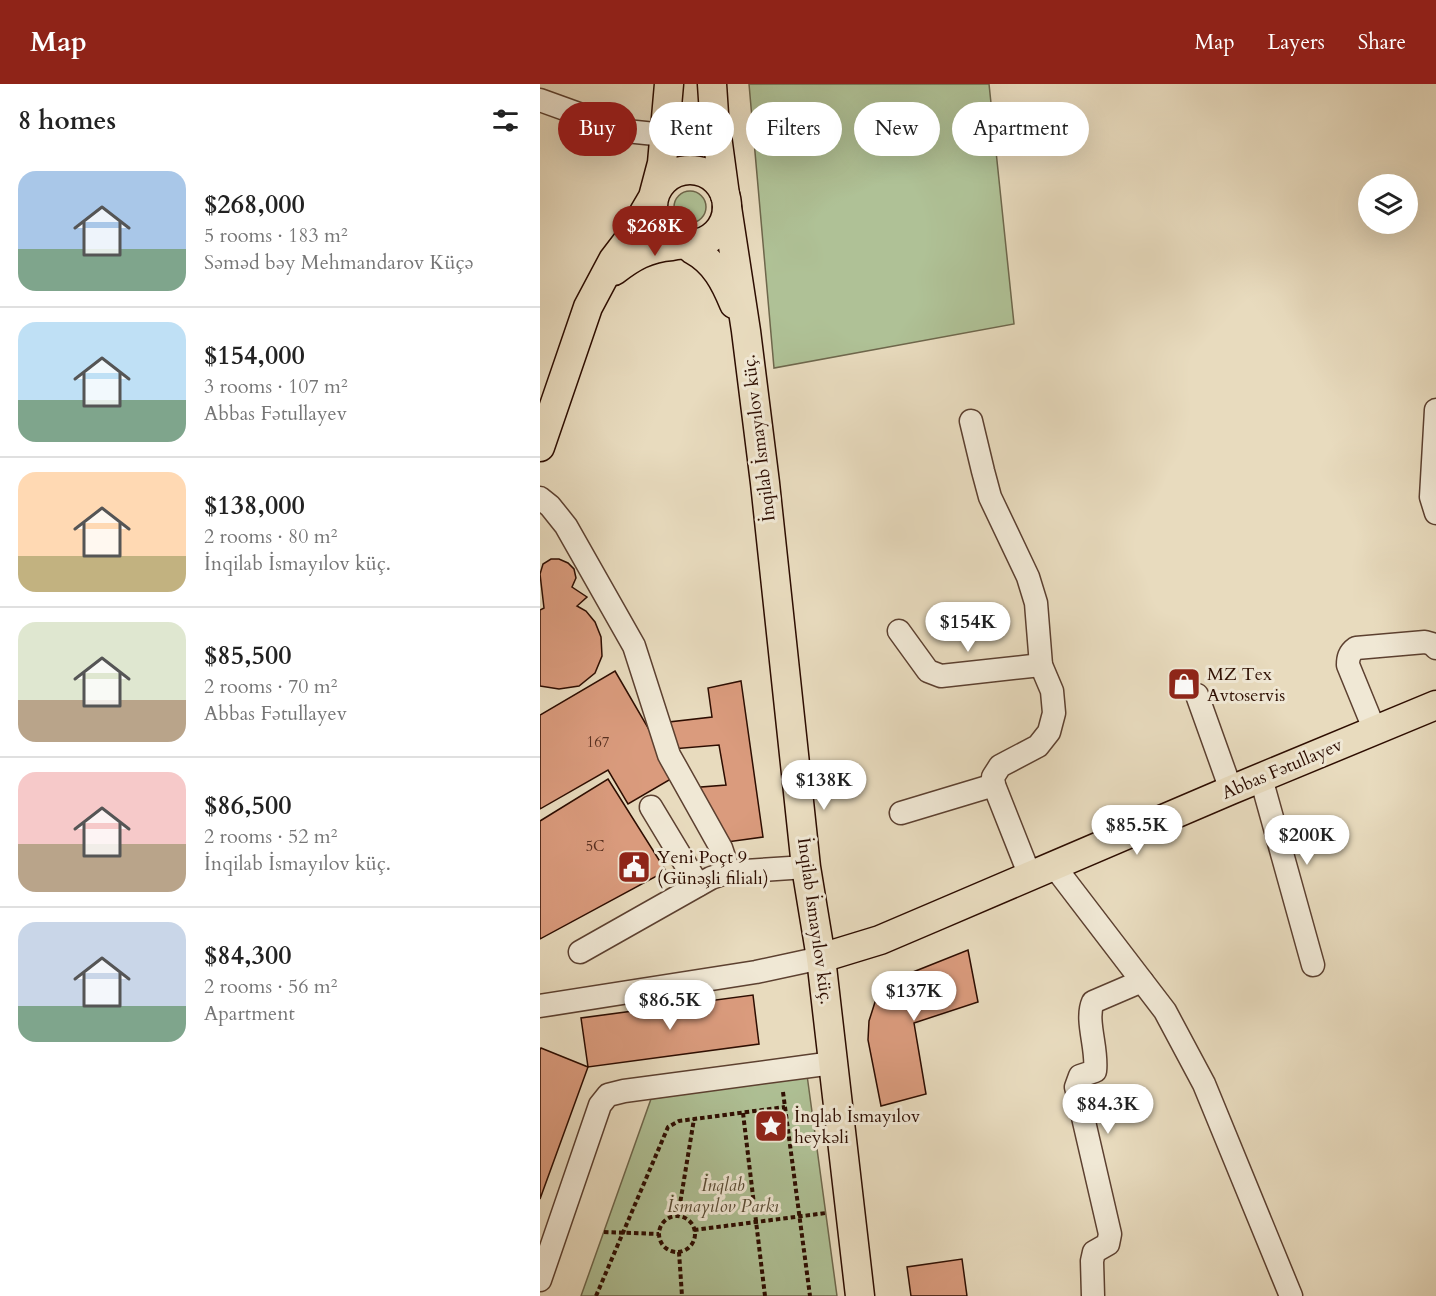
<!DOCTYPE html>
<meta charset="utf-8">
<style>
:root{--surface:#fff;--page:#f2f2f2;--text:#222;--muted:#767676;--line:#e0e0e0;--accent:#8f2418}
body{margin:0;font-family:Cardo,serif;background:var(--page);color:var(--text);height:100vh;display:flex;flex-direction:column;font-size:22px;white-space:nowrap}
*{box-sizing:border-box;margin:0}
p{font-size:20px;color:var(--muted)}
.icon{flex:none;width:33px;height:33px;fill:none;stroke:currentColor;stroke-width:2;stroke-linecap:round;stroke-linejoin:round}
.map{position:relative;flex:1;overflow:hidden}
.side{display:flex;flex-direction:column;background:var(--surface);width:540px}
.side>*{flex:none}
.top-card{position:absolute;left:18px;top:18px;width:570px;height:54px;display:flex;gap:12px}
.fabs{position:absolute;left:818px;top:90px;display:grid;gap:12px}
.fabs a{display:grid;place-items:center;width:60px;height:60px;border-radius:50%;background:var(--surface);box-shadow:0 6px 24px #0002;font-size:30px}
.price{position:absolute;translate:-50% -51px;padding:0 14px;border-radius:21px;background:#fff;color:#222;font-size:20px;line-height:39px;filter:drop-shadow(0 2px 3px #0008)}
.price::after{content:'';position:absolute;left:50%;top:36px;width:18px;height:14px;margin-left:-9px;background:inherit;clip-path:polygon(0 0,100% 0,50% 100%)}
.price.active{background:var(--accent);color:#fff}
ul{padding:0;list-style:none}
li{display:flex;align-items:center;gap:18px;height:150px;padding:0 18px}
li+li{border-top:2px solid var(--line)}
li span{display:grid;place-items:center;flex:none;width:168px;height:120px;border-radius:18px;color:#555}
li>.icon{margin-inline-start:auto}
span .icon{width:72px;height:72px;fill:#fffc;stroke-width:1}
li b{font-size:26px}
h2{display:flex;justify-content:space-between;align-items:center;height:72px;padding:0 18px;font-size:26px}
.pill{padding:0 21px;border-radius:27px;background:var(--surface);box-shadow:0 6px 24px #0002;font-size:21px;line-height:54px}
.pill.active{background:var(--accent);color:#fff}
header{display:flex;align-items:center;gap:36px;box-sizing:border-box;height:84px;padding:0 30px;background:var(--accent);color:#fff}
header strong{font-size:28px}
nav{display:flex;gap:33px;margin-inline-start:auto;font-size:21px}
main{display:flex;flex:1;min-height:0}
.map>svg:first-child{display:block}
.green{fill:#afc196;stroke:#6e674c;stroke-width:1.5}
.building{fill:#da9b7d;stroke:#2d0d01;stroke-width:1.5}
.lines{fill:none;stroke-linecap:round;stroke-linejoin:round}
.minor-casing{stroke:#5c4030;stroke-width:25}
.major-casing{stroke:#2d0d01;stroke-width:31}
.path{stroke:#2d0d01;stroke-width:4;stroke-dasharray:4.5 3;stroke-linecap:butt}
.minor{stroke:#f0e8d5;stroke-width:22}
.major{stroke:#e8dbbe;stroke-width:28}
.labels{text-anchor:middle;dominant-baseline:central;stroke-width:6;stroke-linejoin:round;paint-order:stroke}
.number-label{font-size:15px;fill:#583020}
.street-label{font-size:18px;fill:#2d0d01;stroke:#f0e8d5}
.poi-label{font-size:18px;fill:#2d0d01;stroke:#f0e8d5;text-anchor:start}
.park-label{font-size:18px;font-style:italic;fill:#5a4c35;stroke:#f0e8d5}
</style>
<header>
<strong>Map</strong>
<nav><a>Map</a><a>Layers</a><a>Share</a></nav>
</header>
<main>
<section class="side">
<h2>8 homes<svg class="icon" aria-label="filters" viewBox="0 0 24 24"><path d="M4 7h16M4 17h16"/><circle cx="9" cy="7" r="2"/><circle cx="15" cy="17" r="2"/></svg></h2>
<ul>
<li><span style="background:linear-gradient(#a9c7e8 65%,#7fa58c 0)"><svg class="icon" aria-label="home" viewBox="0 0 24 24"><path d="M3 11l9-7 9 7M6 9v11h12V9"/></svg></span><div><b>$268,000</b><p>5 rooms · 183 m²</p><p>Səməd bəy Mehmandarov Küçə</p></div></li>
<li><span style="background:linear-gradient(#bfe0f5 65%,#7fa58c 0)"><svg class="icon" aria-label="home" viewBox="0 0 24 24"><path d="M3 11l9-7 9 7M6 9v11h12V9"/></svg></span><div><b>$154,000</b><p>3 rooms · 107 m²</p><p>Abbas Fətullayev</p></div></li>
<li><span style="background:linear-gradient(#ffd9b3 70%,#c2b280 0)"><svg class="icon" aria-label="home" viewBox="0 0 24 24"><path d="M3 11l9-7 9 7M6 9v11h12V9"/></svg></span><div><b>$138,000</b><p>2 rooms · 80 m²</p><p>İnqilab İsmayılov küç.</p></div></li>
<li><span style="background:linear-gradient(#dfe7d0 65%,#b9a48a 0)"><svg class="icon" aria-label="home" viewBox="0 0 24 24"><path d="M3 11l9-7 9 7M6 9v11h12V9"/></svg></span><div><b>$85,500</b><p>2 rooms · 70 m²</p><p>Abbas Fətullayev</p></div></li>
<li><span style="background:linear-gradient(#f6c9c9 60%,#b9a48a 0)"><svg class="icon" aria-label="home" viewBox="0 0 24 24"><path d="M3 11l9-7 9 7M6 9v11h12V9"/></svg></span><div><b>$86,500</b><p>2 rooms · 52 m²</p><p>İnqilab İsmayılov küç.</p></div></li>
<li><span style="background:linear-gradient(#c9d6e8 70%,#7fa58c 0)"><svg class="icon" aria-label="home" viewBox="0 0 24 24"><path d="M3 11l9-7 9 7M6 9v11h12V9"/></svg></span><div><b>$84,300</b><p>2 rooms · 56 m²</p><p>Apartment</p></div></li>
</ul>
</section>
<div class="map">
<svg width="896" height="1212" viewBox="0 0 896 1212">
<rect width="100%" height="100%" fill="#e8dbbe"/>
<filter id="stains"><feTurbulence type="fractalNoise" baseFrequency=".00333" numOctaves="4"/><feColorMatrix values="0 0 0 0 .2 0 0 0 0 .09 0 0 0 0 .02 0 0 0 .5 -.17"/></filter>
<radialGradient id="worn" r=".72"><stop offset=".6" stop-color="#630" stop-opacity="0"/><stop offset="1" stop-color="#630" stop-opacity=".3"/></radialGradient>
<g class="green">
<polygon points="209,0 449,0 474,240 234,284"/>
<circle cx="150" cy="123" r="16"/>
<polygon points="267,991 297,1212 41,1212 111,1015"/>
</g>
<g class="building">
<polygon points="11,475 19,475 28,479 34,485 36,494 32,503 47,513 37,522 46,527 55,538 61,553 62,572 55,589 39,602 19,605 0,602 0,526 4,524 0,490 3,480"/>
<polygon points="75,587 136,692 88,720 68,686 0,725 0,631"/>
<polygon points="201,597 223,753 187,758 149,704 186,701 179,661 132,665 129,638 172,633 168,604"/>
<polygon points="68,695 126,787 0,855 0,737"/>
<polygon points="428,866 438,918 374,939 386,1010 341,1022 328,956 329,937 336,915 353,896"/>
<polygon points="213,911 219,960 48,983 41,934"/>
<polygon points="1,964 48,983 0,1115 0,966"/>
<polygon points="422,1175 427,1212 371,1212 367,1183"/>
</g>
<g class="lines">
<defs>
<g id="minor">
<polyline points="0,16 86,47 125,51"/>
<polyline points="896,326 891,413 896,429"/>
<polyline points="431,337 443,387 450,413 488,493 496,519 501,581 512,607 514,629 509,648 498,662 460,682 453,693 454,701 490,792"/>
<polyline points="0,414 10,422 26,442 94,562 129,671 181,764 189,788"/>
<polyline points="359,547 388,587 401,592 501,581"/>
<polyline points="657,611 691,706"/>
<path d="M 835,647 L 808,581 C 808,574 809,569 816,564 L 885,558 L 892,560 L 896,564"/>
<polyline points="721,694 773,881"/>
<polyline points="111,723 158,801"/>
<polyline points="361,729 454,701"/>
<polyline points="514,782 625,927 664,1000 751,1212"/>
<polyline points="40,868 171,794 189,788 266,783"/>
<polyline points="0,922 216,888 281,874"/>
<polyline points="0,1196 60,1021 68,1011 84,1007 293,979"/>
<path d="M 553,1212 L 552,1177 L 554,1168 L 568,1160 L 570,1150 L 536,1003 L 540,992 L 555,987 C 558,965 545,936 553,918 L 602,897"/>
</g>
<g id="major">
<polyline points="172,0 174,30 185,111"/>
<circle cx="150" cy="123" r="37"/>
<polyline points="187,123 206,247 225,399 266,783 281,874 320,1212"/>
<path d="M 74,187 C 92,173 107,164 132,162 C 136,161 142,160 145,161 C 148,162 151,164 153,166 C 175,178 185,198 194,220"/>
<polyline points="0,363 48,223 73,176 86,159 113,113 122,79 129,0"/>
<polyline points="281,874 340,856 394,833 691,706 896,621"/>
</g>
</defs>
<use href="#minor" class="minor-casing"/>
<use href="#major" class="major-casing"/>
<g class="path">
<polyline points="243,1008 270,1212"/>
<polyline points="203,1029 225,1212"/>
<polyline points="138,1132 154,1035"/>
<circle cx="137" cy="1150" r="18"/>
<polyline points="154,1146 286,1129"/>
<polyline points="64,1148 119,1150"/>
<polyline points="139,1168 142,1212"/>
<polyline points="56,1212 128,1043 139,1037 245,1023"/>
</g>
<use href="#minor" class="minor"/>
<use href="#major" class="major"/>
</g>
<defs>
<symbol id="shop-square" viewBox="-11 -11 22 22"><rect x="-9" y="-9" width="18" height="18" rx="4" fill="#8f2418" stroke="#f0e8d5"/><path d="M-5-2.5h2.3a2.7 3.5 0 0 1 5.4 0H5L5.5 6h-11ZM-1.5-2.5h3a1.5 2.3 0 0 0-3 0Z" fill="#fff"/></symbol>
<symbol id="civic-square" viewBox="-11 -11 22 22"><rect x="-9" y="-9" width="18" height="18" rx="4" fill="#8f2418" stroke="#f0e8d5"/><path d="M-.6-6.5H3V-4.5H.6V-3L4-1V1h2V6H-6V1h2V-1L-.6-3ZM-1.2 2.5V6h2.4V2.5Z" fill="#fff"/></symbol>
<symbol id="sight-square" viewBox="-11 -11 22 22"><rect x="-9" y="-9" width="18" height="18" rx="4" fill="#8f2418" stroke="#f0e8d5"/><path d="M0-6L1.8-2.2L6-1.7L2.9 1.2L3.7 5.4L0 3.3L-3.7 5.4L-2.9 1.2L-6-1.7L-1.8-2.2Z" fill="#fff"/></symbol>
</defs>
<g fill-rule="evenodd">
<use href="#shop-square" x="625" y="581" width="38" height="38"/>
<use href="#civic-square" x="75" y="764" width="38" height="38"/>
<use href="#sight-square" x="212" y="1023" width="38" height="38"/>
</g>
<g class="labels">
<g class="number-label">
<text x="58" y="658">167</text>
<text x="55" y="762">5C</text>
</g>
<g class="street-label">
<text transform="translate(219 354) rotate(-97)">İnqilab İsmayılov küç.</text>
<text transform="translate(742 685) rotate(-23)">Abbas Fətullayev</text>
<text transform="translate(275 837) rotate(82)">İnqilab İsmayılov küç.</text>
</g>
<g class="poi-label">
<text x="667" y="590">MZ Tex<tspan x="667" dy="21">Avtoservis</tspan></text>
<text x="117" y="773">Yeni Poçt 9<tspan x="117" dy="21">(Günəşli filialı)</tspan></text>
<text x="254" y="1032">İnqlab İsmayılov<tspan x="254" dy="21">heykəli</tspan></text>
</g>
<g class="park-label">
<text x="183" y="1101">İnqlab<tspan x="183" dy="21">İsmayılov Parkı</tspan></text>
</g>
</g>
<rect width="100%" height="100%" filter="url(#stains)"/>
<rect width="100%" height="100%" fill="url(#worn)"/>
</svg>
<div class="fabs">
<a><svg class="icon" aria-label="layers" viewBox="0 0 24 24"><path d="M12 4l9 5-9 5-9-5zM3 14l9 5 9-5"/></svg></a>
</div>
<b class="price active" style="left:115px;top:173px">$268K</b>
<b class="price" style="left:428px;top:569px">$154K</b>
<b class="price" style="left:284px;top:727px">$138K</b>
<b class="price" style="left:597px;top:772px">$85.5K</b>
<b class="price" style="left:767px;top:782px">$200K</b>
<b class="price" style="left:374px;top:938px">$137K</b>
<b class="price" style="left:130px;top:947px">$86.5K</b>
<b class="price" style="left:568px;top:1051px">$84.3K</b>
<div class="top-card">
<a class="pill active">Buy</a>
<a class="pill">Rent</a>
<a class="pill">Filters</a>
<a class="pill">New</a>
<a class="pill">Apartment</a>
</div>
</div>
</main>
